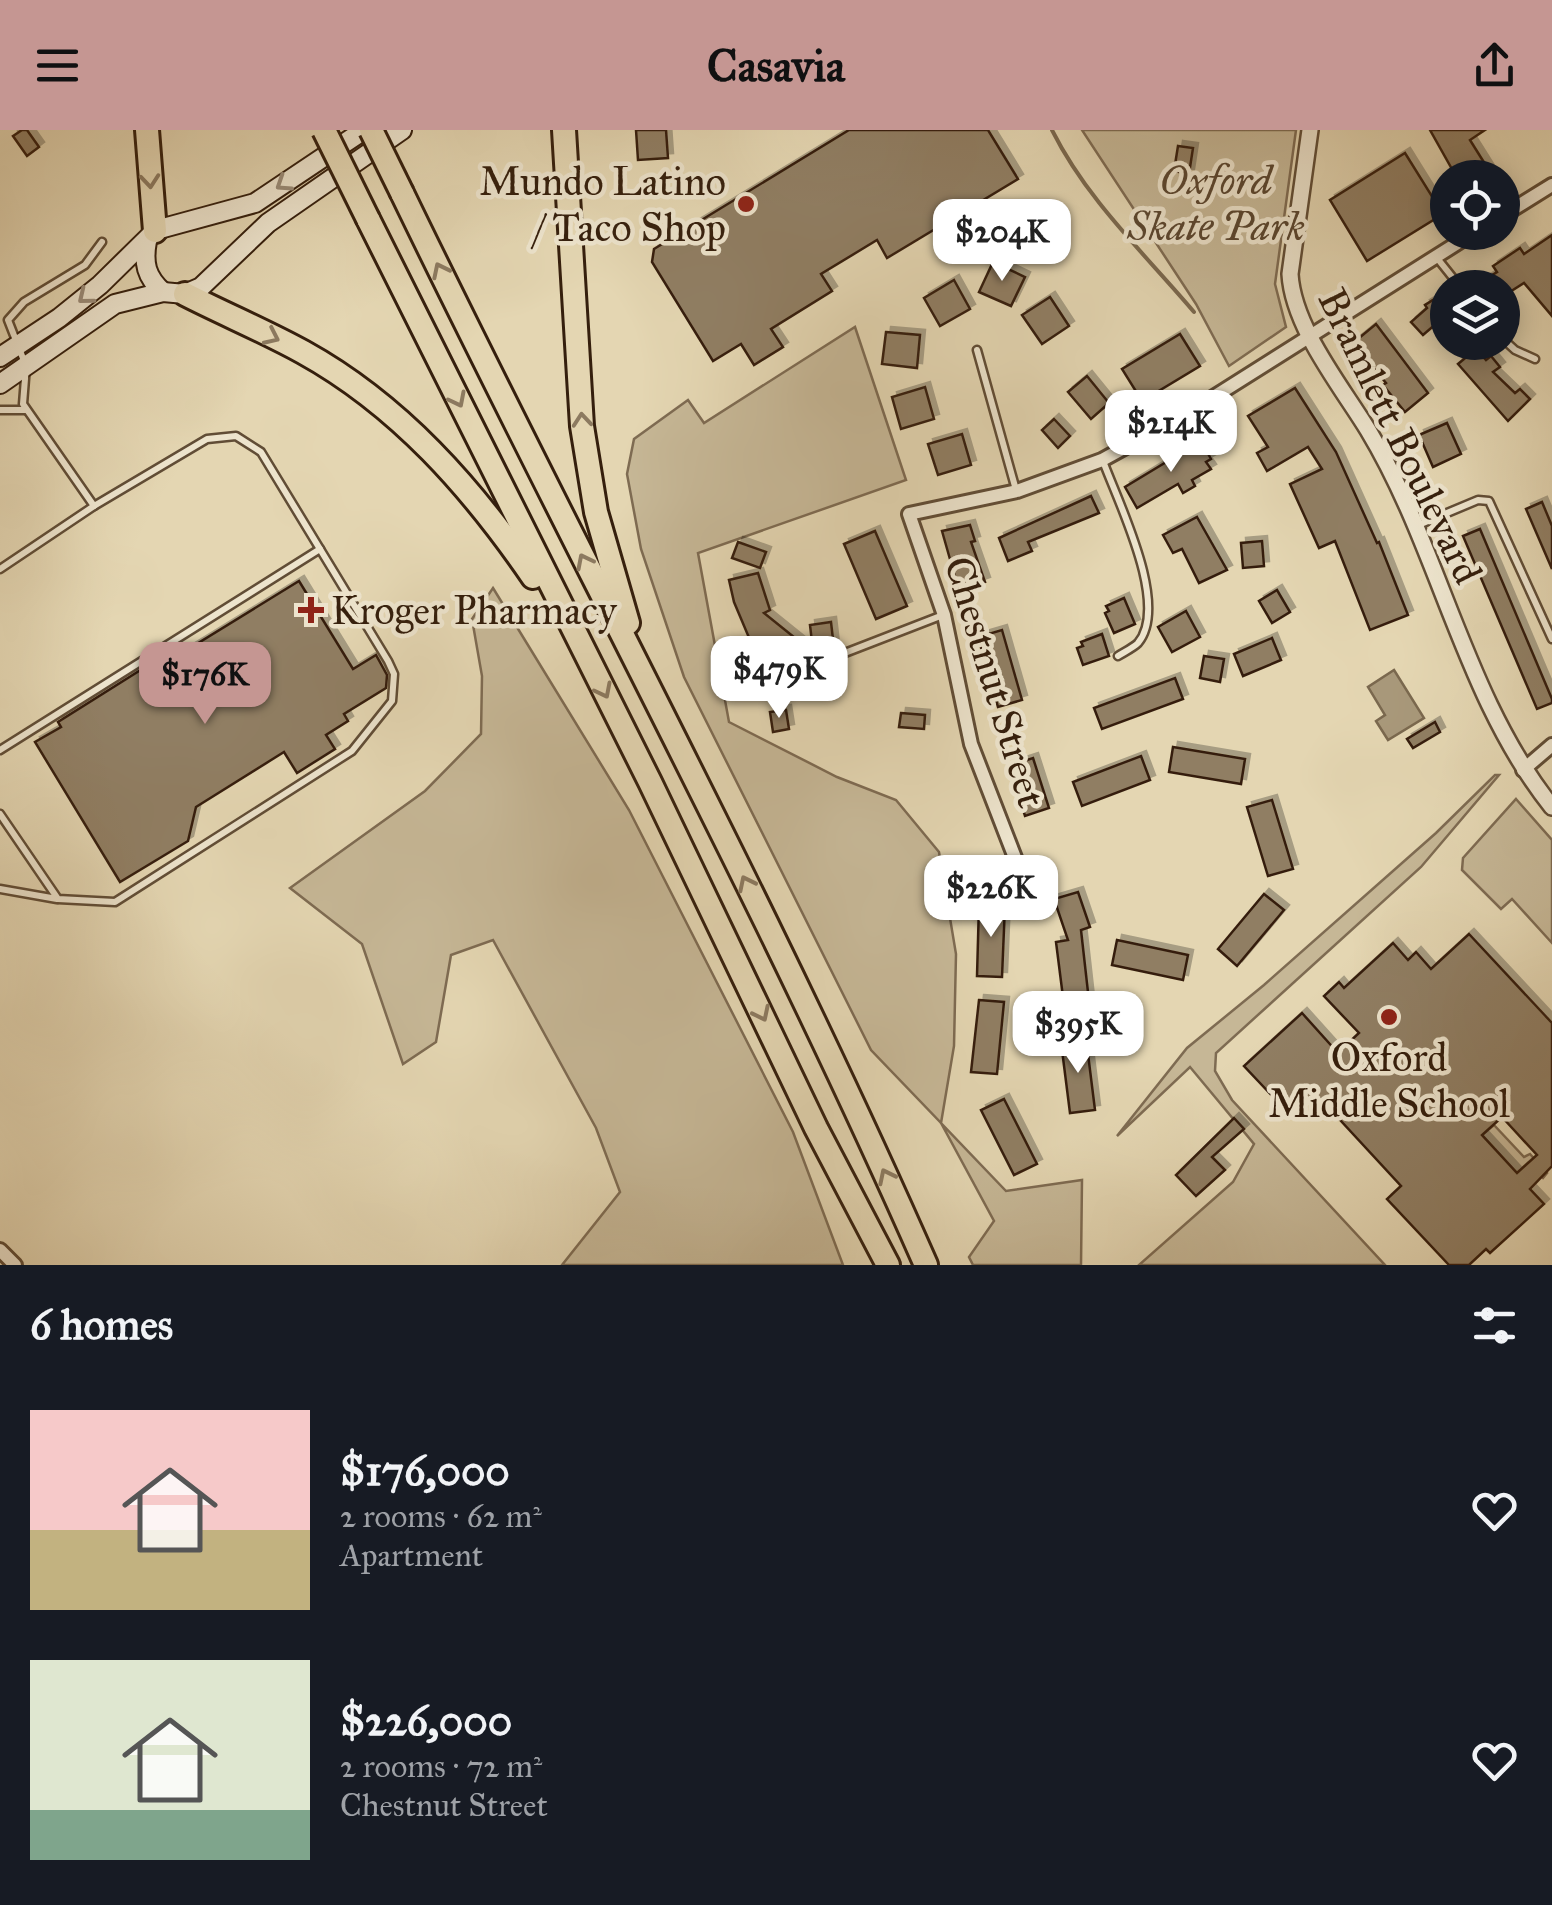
<!DOCTYPE html>
<meta charset="utf-8">
<style>
:root{--surface:#171b24;--page:#242831;--text:#f1f3f6;--muted:#9ea1a6;--accent:#c59692}
body{margin:0;font-family:"IM FELL Great Primer",serif;background:var(--page);color:var(--text);height:100vh;display:flex;flex-direction:column;font-size:38px;white-space:nowrap}
*{box-sizing:border-box;margin:0}
p{font-size:32px;color:var(--muted)}
.icon{flex:none;width:55px;height:55px;fill:none;stroke:currentColor;stroke-width:2;stroke-linecap:round;stroke-linejoin:round}
.map{position:relative;height:1135px;overflow:hidden}
.panel{display:flex;flex-direction:column;background:var(--surface);flex:1}
.panel>*{flex:none}
.controls{position:absolute;left:1430px;top:30px;display:grid;gap:20px}
.controls a{display:grid;place-items:center;width:90px;height:90px;border-radius:50%;background:var(--surface);box-shadow:0 5px 25px #0003;font-size:50px}
.price{position:absolute;translate:-50% -85px;padding:0 22px;border-radius:20px;background:#fff;color:#222;font-size:32px;line-height:65px;filter:drop-shadow(0 2px 5px #0008)}
.price::after{content:'';position:absolute;left:50%;top:60px;width:30px;height:22px;margin-left:-15px;background:inherit;clip-path:polygon(0 0,100% 0,50% 100%)}
.price.selected{background:var(--accent);color:#111}
ul{padding:0;list-style:none}
li{display:flex;align-items:center;gap:30px;height:250px;padding:0 30px}
li span{display:grid;place-items:center;flex:none;width:280px;height:200px;border-radius:0px;color:#555}
li>.icon{margin-inline-start:auto}
span .icon{width:120px;height:120px;fill:#fffc;stroke-width:1}
li b{font-size:42px}
h2{display:flex;justify-content:space-between;align-items:center;height:120px;padding:0 30px;font-size:42px}
header{display:flex;justify-content:space-between;align-items:center;height:130px;padding:0 30px;background:var(--accent);color:#111;font-size:45px;font-weight:800}
.map>svg:first-child{display:block}
.green{fill:#c6b796;stroke:#7e6b52;stroke-width:2.5}
.water{fill:#a8987a;stroke:#7a684e;stroke-width:2.5}
.lines{fill:none;stroke-linecap:round;stroke-linejoin:round}
.stream{stroke:#7a684e;stroke-width:4}
.building{fill:#907e63;stroke:#351f0d;stroke-width:2.5;fill-rule:evenodd;filter:url(#shadow)}
.service-casing{stroke:#614d36;stroke-width:11}
.minor-casing{stroke:#614d36;stroke-width:18}
.tertiary-casing{stroke:#614d36;stroke-width:20}
.secondary-casing{stroke:#351f0d;stroke-width:22}
.motorway-casing{stroke:#351f0d;stroke-width:28}
.service{stroke:#ede4cd;stroke-width:6}
.minor{stroke:#ede4cd;stroke-width:12}
.tertiary{stroke:#ede4cd;stroke-width:15}
.secondary{stroke:#ede4cd;stroke-width:18}
.motorway{stroke:#e4d6b2;stroke-width:22}
.motorway-bridge-casing{stroke:#351f0d;stroke-width:28;stroke-linecap:butt}
.motorway-bridge{stroke:#e4d6b2;stroke-width:22}
.oneway{stroke:#8c7a60}
.oneway2{stroke:#9a8b77}
.poi-dot{fill:#8f2418;stroke:#ede4cd;stroke-width:4}
.labels{text-anchor:middle;dominant-baseline:central;stroke-width:9;stroke-linejoin:round;paint-order:stroke}
.park-label{font-size:40px;font-style:italic;fill:#59452f;stroke:#ede4cd}
.poi-label{font-size:40px;fill:#351f0d;stroke:#ede4cd;text-anchor:end}
.street-label{font-size:40px;fill:#351f0d;stroke:#ede4cd}
</style>
<header><svg class="icon" aria-label="menu" viewBox="0 0 24 24"><path d="M4 6h16M4 12h16M4 18h16"/></svg>Casavia<svg class="icon" aria-label="share" viewBox="0 0 24 24"><path d="M12 15V3M7 8l5-5 5 5M5 13v7h14v-7"/></svg></header>
<div class="map">
<svg width="1552" height="1135" viewBox="0 0 1552 1135">
<defs>
<filter id="shadow"><feDropShadow dx="5" dy="-5" stdDeviation="0" flood-color="#0004"/></filter>
</defs>
<rect width="100%" height="100%" fill="#e4d6b2"/>
<filter id="stains"><feTurbulence type="fractalNoise" baseFrequency=".002" numOctaves="4"/><feColorMatrix values="0 0 0 0 .2 0 0 0 0 .09 0 0 0 0 .02 0 0 0 .5 -.17"/></filter>
<radialGradient id="worn" r=".72"><stop offset=".6" stop-color="#630" stop-opacity="0"/><stop offset="1" stop-color="#630" stop-opacity=".3"/></radialGradient>
<g class="green">
<polygon points="1082,0 1296,0 1275,154 1286,197 1229,236 1196,174"/>
<polygon points="855,197 906,350 698,423 729,592 837,647 896,670 939,722 956,824 954,916 941,993 1006,1061 1082,1050 1081,1135 973,1135 969,1127 994,1091 941,993 871,920 684,547 641,419 627,344 634,309 688,270 704,293"/>
<polygon points="493,458 629,680 793,1002 843,1135 562,1135 620,1062 596,998 493,810 451,825 436,912 403,934 362,814 290,758 425,661 481,604 482,546 472,489"/>
<polygon points="1495,645 1499,645 1421,737 1216,923 1215,941 1232,970 1385,1135 1139,1135 1233,1052 1254,1014 1190,937 1117,1006 1187,918 1264,855 1436,703"/>
<polygon points="1516,669 1552,710 1552,813 1512,769 1501,779 1462,740 1463,728"/>
<polygon points="1494,995 1524,1027 1530,1024 1547,1043 1543,1048 1528,1033 1517,1043 1482,1005"/>
</g>
<polygon class="water" points="1394,540 1424,588 1388,610 1376,591 1385,585 1368,557"/>
<g class="lines">
<path class="stream" d="M 1052,0 C 1087,70 1144,123 1194,182"/>
</g>
<g class="building">
<polygon points="22,0 27,0 39,17 27,26 13,6"/>
<polygon points="636,0 666,0 668,28 638,30"/>
<polygon points="849,0 988,0 1018,49 887,128 877,110 821,144 832,161 771,199 783,217 754,235 741,214 713,231 652,132 654,119"/>
<polygon points="1430,0 1485,0 1470,10 1490,42 1481,48 1457,48"/>
<polygon points="1178,16 1193,18 1189,44 1174,41"/>
<polygon points="1405,23 1443,84 1367,131 1330,70"/>
<polygon points="1552,105 1552,186 1524,153 1502,167 1502,158 1489,158 1484,150 1497,142 1493,136 1520,118 1524,124"/>
<polygon points="993,132 1025,147 1011,176 979,162"/>
<polygon points="954,150 970,179 940,196 924,168"/>
<polygon points="1441,165 1448,174 1448,210 1437,193 1423,205 1411,192 1427,178 1425,175"/>
<polygon points="1050,167 1069,196 1042,214 1022,185"/>
<polygon points="1376,194 1428,263 1405,282 1383,255 1386,253 1353,213"/>
<polygon points="886,202 920,205 917,238 882,234"/>
<polygon points="1180,204 1200,236 1142,271 1122,239"/>
<polygon points="1476,219 1486,230 1491,226 1500,237 1493,242 1515,263 1520,259 1530,269 1508,291 1458,234"/>
<polygon points="1087,246 1109,273 1091,289 1068,262"/>
<polygon points="925,257 934,289 901,299 892,267"/>
<polygon points="1295,258 1336,322 1377,413 1379,412 1408,485 1370,500 1335,411 1319,418 1290,354 1322,339 1308,317 1267,341 1257,323 1268,317 1248,286"/>
<polygon points="1054,289 1070,306 1058,318 1042,300"/>
<polygon points="1447,293 1461,324 1433,337 1419,305"/>
<polygon points="962,304 971,335 938,345 928,314"/>
<polygon points="1201,311 1211,329 1206,332 1211,339 1192,350 1195,356 1183,363 1178,354 1137,378 1125,357"/>
<polygon points="1091,366 1099,383 1028,412 1032,421 1008,431 999,408"/>
<polygon points="1542,372 1552,396 1552,439 1526,379"/>
<polygon points="1197,387 1227,440 1199,453 1182,419 1173,423 1163,405"/>
<polygon points="970,395 975,411 971,412 985,452 959,461 942,401"/>
<polygon points="1480,399 1552,569 1552,573 1537,579 1463,406"/>
<polygon points="875,401 907,476 876,489 844,414"/>
<polygon points="1262,411 1264,436 1243,438 1241,413"/>
<polygon points="738,412 766,422 760,438 732,428"/>
<polygon points="758,443 770,480 764,483 800,512 782,536 750,510 734,472 729,450"/>
<polygon points="299,451 353,539 376,525 387,545 386,558 344,584 348,591 326,605 335,619 297,643 284,622 196,677 188,711 120,752 35,612 61,597 58,592 147,536 151,542"/>
<polygon points="1277,460 1290,482 1272,493 1259,471"/>
<polygon points="1124,468 1135,494 1114,503 1105,483 1109,481 1106,476"/>
<polygon points="1186,481 1200,507 1172,522 1158,497"/>
<polygon points="831,492 834,518 813,521 810,495"/>
<polygon points="1002,500 1022,570 998,577 978,507"/>
<polygon points="1102,504 1109,526 1083,535 1077,518 1083,516 1081,512"/>
<polygon points="1272,508 1281,530 1243,546 1234,524"/>
<polygon points="1204,526 1224,529 1220,552 1200,548"/>
<polygon points="1175,548 1183,569 1102,599 1094,578"/>
<polygon points="786,580 789,599 773,602 770,582"/>
<polygon points="901,583 925,585 924,599 899,597"/>
<polygon points="1435,592 1440,602 1413,618 1407,609"/>
<polygon points="1173,617 1245,629 1241,654 1169,642"/>
<polygon points="1141,626 1150,650 1082,676 1073,652"/>
<polygon points="1033,628 1049,678 1025,686 1009,636"/>
<polygon points="1272,670 1293,739 1268,746 1247,677"/>
<polygon points="1078,762 1090,797 1081,800 1090,880 1065,883 1056,812 1068,810 1054,769"/>
<polygon points="1264,764 1284,780 1237,836 1218,819"/>
<polygon points="979,774 1005,775 1002,847 977,846"/>
<path d="M 1469,804 L 1552,893 L 1552,1036 L 1530,1059 L 1544,1074 L 1490,1123 L 1486,1119 L 1469,1135 L 1449,1135 L 1387,1069 L 1401,1056 L 1316,964 L 1292,987 L 1244,936 L 1302,883 L 1338,923 L 1359,903 L 1324,866 L 1339,852 L 1344,858 L 1393,813 L 1408,830 L 1416,822 L 1431,839 ZM 1502,987 L 1537,1025 L 1517,1043 L 1482,1005 Z"/>
<polygon points="1117,810 1188,825 1183,850 1112,835"/>
<polygon points="979,870 1004,872 997,944 971,942"/>
<polygon points="1086,908 1095,980 1070,983 1061,912"/>
<polygon points="1004,969 1037,1034 1014,1045 981,980"/>
<polygon points="1234,988 1244,999 1212,1027 1225,1040 1196,1066 1176,1045"/>
</g>
<g class="lines">
<defs>
<g id="service">
<polyline points="1437,128 1461,158"/>
<polyline points="1502,208 1515,220 1535,229"/>
<polyline points="977,220 1016,360"/>
<polyline points="0,280 26,280"/>
<path d="M 1103,331 C 1118,372 1170,475 1138,513 C 1133,518 1124,522 1118,526"/>
<polyline points="94,376 23,274 26,236 8,190 24,172 85,135 102,112"/>
<polyline points="1416,396 1478,370 1489,371 1552,509"/>
<polyline points="0,439 94,376 207,309 236,306 261,322 388,531 394,544 392,571 352,621 115,772 58,769 0,684"/>
<polyline points="819,533 943,485"/>
<polyline points="0,620 320,419"/>
<polyline points="0,759 57,769"/>
</g>
<g id="minor">
<polyline points="1502,86 1552,55"/>
<polyline points="1523,640 1552,615"/>
<polyline points="1019,738 971,614 944,485 909,384 1017,361 1102,330 1193,280 1475,102"/>
<polyline points="0,1120 15,1135"/>
</g>
<path id="tertiary" d="M 1310,0 L 1290,144 C 1293,197 1341,256 1368,300 C 1440,419 1464,567 1552,677"/>
<g id="secondary">
<path d="M 147,111 C 143,133 146,147 163,162"/>
<polyline points="0,227 59,188 100,155 156,100 255,73 364,0"/>
<polyline points="0,254 115,174 163,162 185,164 201,157 268,93 402,0"/>
</g>
<g id="motorway">
<polyline points="147,0 155,101"/>
<polyline points="564,0 582,296 596,382 628,493"/>
<path d="M 402,63 C 575,421 766,771 926,1135"/>
<polyline points="368,89 650,652 816,998 888,1135"/>
<path d="M 185,164 C 224,184 265,201 303,222 C 399,275 472,358 533,447"/>
</g>
</defs>
<use href="#service" class="service-casing"/>
<use href="#minor" class="minor-casing"/>
<use href="#tertiary" class="tertiary-casing"/>
<use href="#secondary" class="secondary-casing"/>
<use href="#motorway" class="motorway-casing"/>
<use href="#service" class="service"/>
<use href="#minor" class="minor"/>
<use href="#tertiary" class="tertiary"/>
<use href="#secondary" class="secondary"/>
<use href="#motorway" class="motorway"/>
<defs>
<g id="motorway-bridge">
<polyline points="324,0 368,89"/>
<polyline points="371,0 402,63"/>
</g>
</defs>
<use href="#motorway-bridge" class="motorway-bridge-casing"/>
<use href="#motorway-bridge" class="motorway-bridge"/>
</g>
<defs><path id="oneway-chevron" d="M-2-3.5L2.5 0L-2 3.5" fill="none" stroke-width="1.6" stroke-linecap="round" stroke-linejoin="round" transform="scale(2.5)"/></defs>
<g class="oneway">
<use href="#oneway-chevron" transform="translate(150 51) rotate(85)"/>
<use href="#oneway-chevron" transform="translate(440 140) rotate(-116)"/>
<use href="#oneway-chevron" transform="translate(272 207) rotate(25)"/>
<use href="#oneway-chevron" transform="translate(458 270) rotate(63)"/>
<use href="#oneway-chevron" transform="translate(582 290) rotate(-95)"/>
<use href="#oneway-chevron" transform="translate(584 431) rotate(-117)"/>
<use href="#oneway-chevron" transform="translate(604 561) rotate(63)"/>
<use href="#oneway-chevron" transform="translate(746 753) rotate(-116)"/>
<use href="#oneway-chevron" transform="translate(762 884) rotate(64)"/>
<use href="#oneway-chevron" transform="translate(886 1046) rotate(-116)"/>
</g>
<g class="oneway2">
<use href="#oneway-chevron" transform="translate(283 54) rotate(147)"/>
<use href="#oneway-chevron" transform="translate(85 167) rotate(141)"/>
</g>
<g class="poi-dot">
<circle cx="746" cy="74" r="10"/>
<path d="M306 465h10v10h10v10h-10v10h-10v-10h-10v-10h10z"/>
<circle cx="1389" cy="887" r="10"/>
</g>
<g class="labels">
<g class="park-label">
<text x="1216" y="50">Oxford<tspan x="1216" dy="46">Skate Park</tspan></text>
</g>
<g class="poi-label">
<text x="726" y="51">Mundo Latino<tspan x="726" dy="46">/ Taco Shop</tspan></text>
<text x="331" y="480" text-anchor="start">Kroger Pharmacy</text>
<text x="1389" y="927" text-anchor="middle">Oxford<tspan x="1389" dy="46">Middle School</tspan></text>
</g>
<g class="street-label">
<text transform="translate(1400 306) rotate(64)">Bramlett Boulevard</text>
<text transform="translate(995 552) rotate(73)">Chestnut Street</text>
</g>
</g>
<rect width="100%" height="100%" filter="url(#stains)"/>
<rect width="100%" height="100%" fill="url(#worn)"/>
</svg>
<div class="controls">
<a><svg class="icon" aria-label="locate" viewBox="0 0 24 24"><circle cx="12" cy="12" r="6"/><path d="M12 2v4M12 18v4M2 12h4M18 12h4"/></svg></a>
<a><svg class="icon" aria-label="layers" viewBox="0 0 24 24"><path d="M12 4l9 5-9 5-9-5zM3 14l9 5 9-5"/></svg></a>
</div>
<b class="price" style="left:1002px;top:154px">$204K</b>
<b class="price" style="left:1171px;top:345px">$214K</b>
<b class="price" style="left:779px;top:591px">$479K</b>
<b class="price selected" style="left:205px;top:597px">$176K</b>
<b class="price" style="left:991px;top:810px">$226K</b>
<b class="price" style="left:1078px;top:946px">$395K</b>
</div>
<section class="panel">
<h2>6 homes<svg class="icon" aria-label="filters" viewBox="0 0 24 24"><path d="M4 7h16M4 17h16"/><circle cx="9" cy="7" r="2"/><circle cx="15" cy="17" r="2"/></svg></h2>
<ul>
<li><span style="background:linear-gradient(#f6c9c9 60%,#c2b280 0)"><svg class="icon" aria-label="home" viewBox="0 0 24 24"><path d="M3 11l9-7 9 7M6 9v11h12V9"/></svg></span><div><b>$176,000</b><p>2 rooms · 62 m²</p><p>Apartment</p></div><svg class="icon" aria-label="heart" viewBox="0 0 24 24"><path d="M12 20l-8-8c-3-5 5-10 8-4 3-6 11-1 8 4z"/></svg></li>
<li><span style="background:linear-gradient(#dfe7d0 75%,#7fa58c 0)"><svg class="icon" aria-label="home" viewBox="0 0 24 24"><path d="M3 11l9-7 9 7M6 9v11h12V9"/></svg></span><div><b>$226,000</b><p>2 rooms · 72 m²</p><p>Chestnut Street</p></div><svg class="icon" aria-label="heart" viewBox="0 0 24 24"><path d="M12 20l-8-8c-3-5 5-10 8-4 3-6 11-1 8 4z"/></svg></li>
</ul>
</section>
